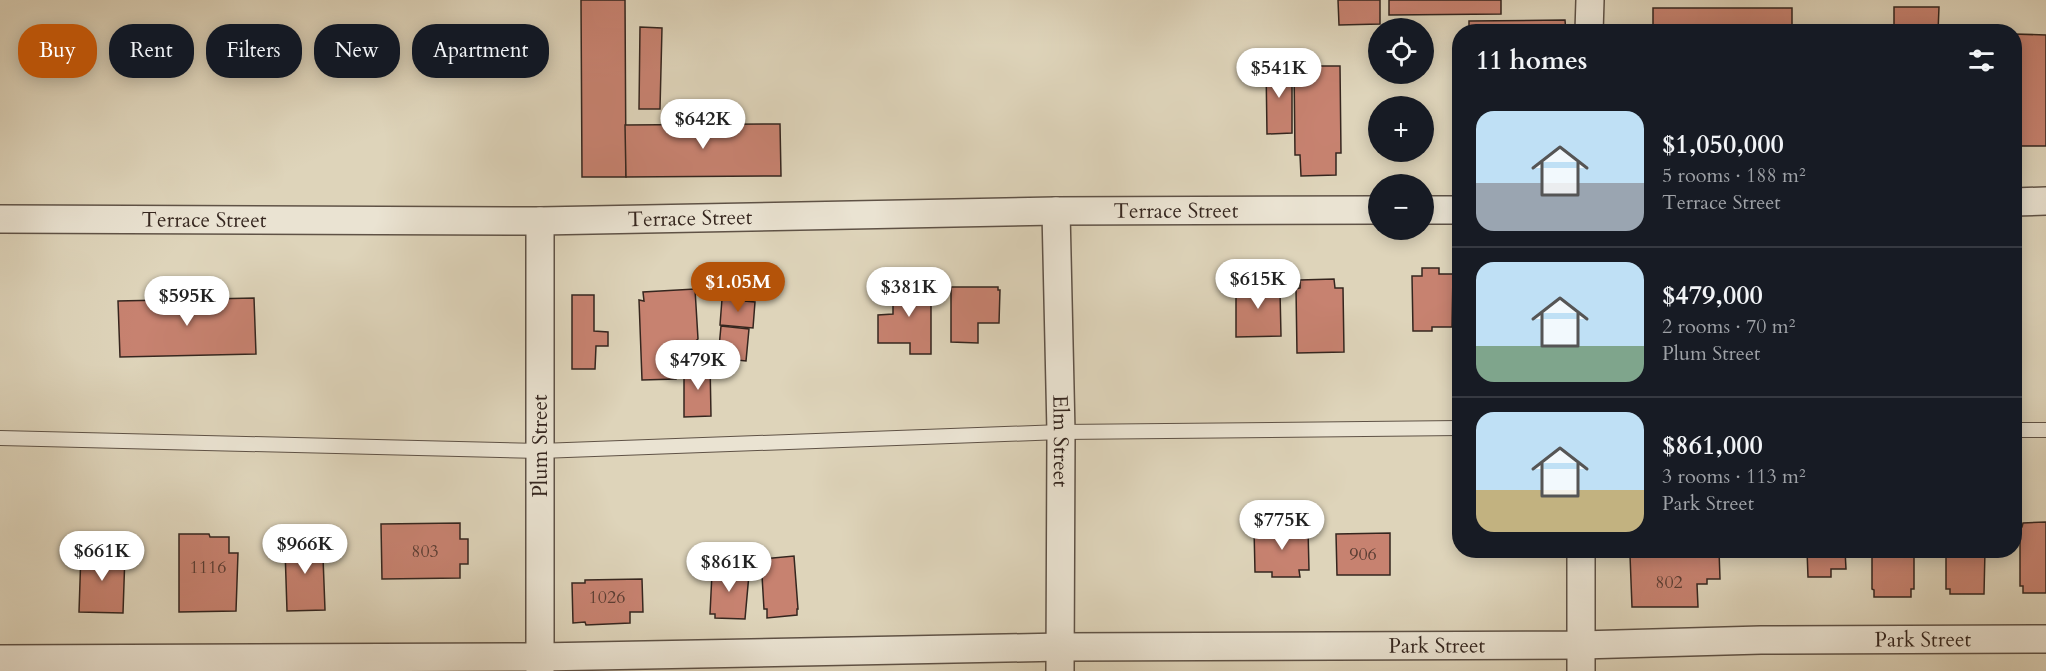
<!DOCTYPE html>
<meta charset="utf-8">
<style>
:root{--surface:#171b24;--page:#242831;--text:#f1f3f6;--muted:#9ea1a6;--line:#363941;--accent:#b45309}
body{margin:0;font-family:Cardo,serif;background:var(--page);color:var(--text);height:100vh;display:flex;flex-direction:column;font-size:22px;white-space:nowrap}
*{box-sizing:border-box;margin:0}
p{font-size:20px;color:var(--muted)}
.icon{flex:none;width:33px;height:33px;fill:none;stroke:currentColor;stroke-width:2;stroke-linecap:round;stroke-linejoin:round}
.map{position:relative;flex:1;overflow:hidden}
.details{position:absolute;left:1452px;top:24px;width:570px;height:534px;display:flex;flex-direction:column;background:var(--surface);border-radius:24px;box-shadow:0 3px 15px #0003}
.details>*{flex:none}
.guide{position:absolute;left:18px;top:24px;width:570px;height:54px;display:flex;gap:12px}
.fabs{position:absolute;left:1368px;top:18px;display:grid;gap:12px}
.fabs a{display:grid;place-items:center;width:66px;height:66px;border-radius:50%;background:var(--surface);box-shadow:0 3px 15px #0003;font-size:30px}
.price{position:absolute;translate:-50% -51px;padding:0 14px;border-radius:21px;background:#fff;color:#222;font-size:20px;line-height:39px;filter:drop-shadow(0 2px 3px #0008)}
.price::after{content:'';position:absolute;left:50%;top:36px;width:18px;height:14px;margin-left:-9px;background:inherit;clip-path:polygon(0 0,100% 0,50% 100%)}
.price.current{background:var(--accent);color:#fff}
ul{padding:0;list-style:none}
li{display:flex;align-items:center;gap:18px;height:150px;padding:0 24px}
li+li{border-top:2px solid var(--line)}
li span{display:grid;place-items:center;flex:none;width:168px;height:120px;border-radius:18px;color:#555}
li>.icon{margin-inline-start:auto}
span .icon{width:72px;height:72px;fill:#fffc;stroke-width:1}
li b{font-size:26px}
h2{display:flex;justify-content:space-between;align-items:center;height:72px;padding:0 24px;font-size:26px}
.pill{padding:0 21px;border-radius:24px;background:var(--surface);box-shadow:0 3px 15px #0003;font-size:21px;line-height:54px}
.pill.current{background:var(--accent);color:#fff}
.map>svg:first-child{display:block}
.building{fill:#c78270;stroke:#35261f;stroke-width:1.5}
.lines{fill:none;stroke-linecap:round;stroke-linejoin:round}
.service-casing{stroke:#5f5246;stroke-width:16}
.minor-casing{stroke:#5f5246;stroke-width:30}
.service{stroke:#eae3d2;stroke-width:14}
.minor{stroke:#eae3d2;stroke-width:27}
.labels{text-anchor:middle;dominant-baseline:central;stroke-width:5;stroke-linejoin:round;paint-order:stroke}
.number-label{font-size:18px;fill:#5a3d33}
.street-label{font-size:21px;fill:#35261f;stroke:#eae3d2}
</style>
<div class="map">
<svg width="2046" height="671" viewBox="0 0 2046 671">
<rect width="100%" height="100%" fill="#ded4ba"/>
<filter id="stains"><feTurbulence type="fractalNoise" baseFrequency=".00333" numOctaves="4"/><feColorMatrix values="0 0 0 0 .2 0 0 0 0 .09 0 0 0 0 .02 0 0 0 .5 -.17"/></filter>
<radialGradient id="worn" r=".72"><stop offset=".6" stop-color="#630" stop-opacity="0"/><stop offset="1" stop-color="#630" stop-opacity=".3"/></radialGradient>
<g class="building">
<polygon points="581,0 625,0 626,177 582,177"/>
<polygon points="1338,0 1380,0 1380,24 1339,25"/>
<polygon points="1389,0 1501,0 1501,14 1389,15"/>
<polygon points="1894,7 1939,7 1938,32 1894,32"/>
<rect x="1653" y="8" width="139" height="24"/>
<polygon points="1565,20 1566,32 1469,32 1469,21"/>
<polygon points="640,27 662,28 660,109 639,109"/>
<polygon points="2014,34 2046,35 2046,146 2014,146"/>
<polygon points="1266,65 1292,65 1292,133 1267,134"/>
<polygon points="1294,66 1340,66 1341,153 1336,153 1336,175 1301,176 1300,155 1295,155"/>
<polygon points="780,124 781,176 626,177 625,125"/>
<polygon points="1422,268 1439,268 1439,274 1453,274 1452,327 1432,327 1432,331 1413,331 1412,276 1422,276"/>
<polygon points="1334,279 1335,288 1343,288 1344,352 1297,353 1296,289 1300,288 1300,280"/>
<polygon points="1244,280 1267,280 1267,291 1280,291 1281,336 1236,337 1236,288 1244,288"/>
<polygon points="893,283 931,283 931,354 910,354 910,343 878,343 878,315 893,314"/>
<polygon points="951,287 998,287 998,290 1000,290 999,323 978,323 978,343 951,342"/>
<polygon points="695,289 698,339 689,346 689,364 680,364 680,367 675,366 676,379 642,380 639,300 644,301 643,292"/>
<polygon points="572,295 594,295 594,331 608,332 608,346 596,346 595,369 572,369"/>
<polygon points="254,298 256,354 120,357 118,301"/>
<polygon points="722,299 755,302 753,328 720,325"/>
<polygon points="721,326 749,329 746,361 718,358"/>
<polygon points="693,362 710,362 711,416 684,417 684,371 693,371"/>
<polygon points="2046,522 2046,593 2023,593 2023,586 2020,586 2020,527 2022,527 2023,523"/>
<polygon points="460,523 460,539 468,539 468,564 460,564 460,578 382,579 381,524"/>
<polygon points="1254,528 1308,528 1309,570 1299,570 1300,577 1272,577 1272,572 1255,572"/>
<polygon points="289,533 304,533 305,548 327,547 327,557 323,557 325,610 287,611 285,549 289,549"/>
<polygon points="1390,533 1390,575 1337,575 1336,534"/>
<polygon points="179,534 209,534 210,537 229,537 229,553 238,553 236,611 179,612"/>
<polygon points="94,546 104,547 103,553 125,554 123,613 79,612 81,552 94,553"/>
<polygon points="1719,550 1720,579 1707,579 1707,584 1697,584 1698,607 1632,607 1630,555 1638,555 1638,551"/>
<polygon points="1807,550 1845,550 1846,569 1831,569 1831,577 1808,577"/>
<polygon points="1872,550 1914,550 1914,589 1911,589 1911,597 1874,597 1874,590 1872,589"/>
<polygon points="1946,550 1985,550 1984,594 1950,594 1950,589 1946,589"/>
<polygon points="794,556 798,609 797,609 797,615 767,618 767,609 764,609 761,559"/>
<polygon points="715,567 744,568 744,573 749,574 745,619 715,618 715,614 710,614 712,573 715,573"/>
<polygon points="642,579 643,612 630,612 630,623 586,625 585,622 573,623 572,583 585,583 585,580"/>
</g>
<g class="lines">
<defs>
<g id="service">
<polyline points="2014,430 2046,430"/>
<polyline points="0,438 540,451 1061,432 1460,428"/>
</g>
<g id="minor">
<polyline points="1589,32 1590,0"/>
<polyline points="2014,202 2046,201"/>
<polyline points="1424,210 1460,210"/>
<path id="s1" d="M 1056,211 L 1061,432 L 1060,671"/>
<path id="s2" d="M 0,219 L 540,221 L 1056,211 L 1378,210"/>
<polyline points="540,221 540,671"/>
<polyline points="1581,550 1581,671"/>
<path id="s3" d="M 0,659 L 540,657 L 1062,647 L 1581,645 L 1761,640 L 2046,639"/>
</g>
</defs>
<use href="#service" class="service-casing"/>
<use href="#minor" class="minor-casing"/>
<use href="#service" class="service"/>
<use href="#minor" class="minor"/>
</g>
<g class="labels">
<g class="number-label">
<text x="425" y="551">803</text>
<text x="1363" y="554">906</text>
<text x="208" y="567">1116</text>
<text x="1669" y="582">802</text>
<text x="607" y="597">1026</text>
</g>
<g class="street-label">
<text stroke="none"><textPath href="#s2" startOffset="1176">Terrace Street</textPath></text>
<text stroke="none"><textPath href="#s2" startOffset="690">Terrace Street</textPath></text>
<text stroke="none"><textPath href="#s2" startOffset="204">Terrace Street</textPath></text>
<text stroke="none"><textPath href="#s1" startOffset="230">Elm Street</textPath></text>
<text transform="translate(540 446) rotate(-90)">Plum Street</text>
<text stroke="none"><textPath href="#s3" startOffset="1923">Park Street</textPath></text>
<text stroke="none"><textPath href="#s3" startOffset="1437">Park Street</textPath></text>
</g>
</g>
<rect width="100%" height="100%" filter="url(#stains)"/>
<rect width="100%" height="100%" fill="url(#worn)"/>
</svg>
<div class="fabs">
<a><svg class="icon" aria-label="locate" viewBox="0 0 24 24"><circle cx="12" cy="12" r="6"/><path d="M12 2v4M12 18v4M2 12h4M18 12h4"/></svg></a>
<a>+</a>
<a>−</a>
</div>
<b class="price" style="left:1279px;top:99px">$541K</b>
<b class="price" style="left:703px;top:150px">$642K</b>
<b class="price" style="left:1258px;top:310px">$615K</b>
<b class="price current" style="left:738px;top:313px">$1.05M</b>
<b class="price" style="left:909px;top:318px">$381K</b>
<b class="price" style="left:187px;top:327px">$595K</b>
<b class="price" style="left:698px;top:391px">$479K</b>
<b class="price" style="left:1282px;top:551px">$775K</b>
<b class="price" style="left:305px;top:575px">$966K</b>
<b class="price" style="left:102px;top:582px">$661K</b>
<b class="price" style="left:729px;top:593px">$861K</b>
<div class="guide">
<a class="pill current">Buy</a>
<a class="pill">Rent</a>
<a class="pill">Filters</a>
<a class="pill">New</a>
<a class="pill">Apartment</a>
</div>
<section class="details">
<h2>11 homes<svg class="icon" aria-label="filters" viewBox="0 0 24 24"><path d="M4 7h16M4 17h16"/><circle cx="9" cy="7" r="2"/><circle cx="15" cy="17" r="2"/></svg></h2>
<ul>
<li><span style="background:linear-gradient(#bfe0f5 60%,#9aa5b1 0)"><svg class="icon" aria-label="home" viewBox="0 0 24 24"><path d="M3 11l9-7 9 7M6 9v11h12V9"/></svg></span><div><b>$1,050,000</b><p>5 rooms · 188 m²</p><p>Terrace Street</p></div></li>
<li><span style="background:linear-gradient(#bfe0f5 70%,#7fa58c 0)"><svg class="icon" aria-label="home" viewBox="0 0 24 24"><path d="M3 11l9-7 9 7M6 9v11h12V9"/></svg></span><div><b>$479,000</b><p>2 rooms · 70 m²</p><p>Plum Street</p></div></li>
<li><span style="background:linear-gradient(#bfe0f5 65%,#c2b280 0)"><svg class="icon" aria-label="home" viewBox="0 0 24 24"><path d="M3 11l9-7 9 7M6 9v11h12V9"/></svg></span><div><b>$861,000</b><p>3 rooms · 113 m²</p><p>Park Street</p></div></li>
</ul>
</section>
</div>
